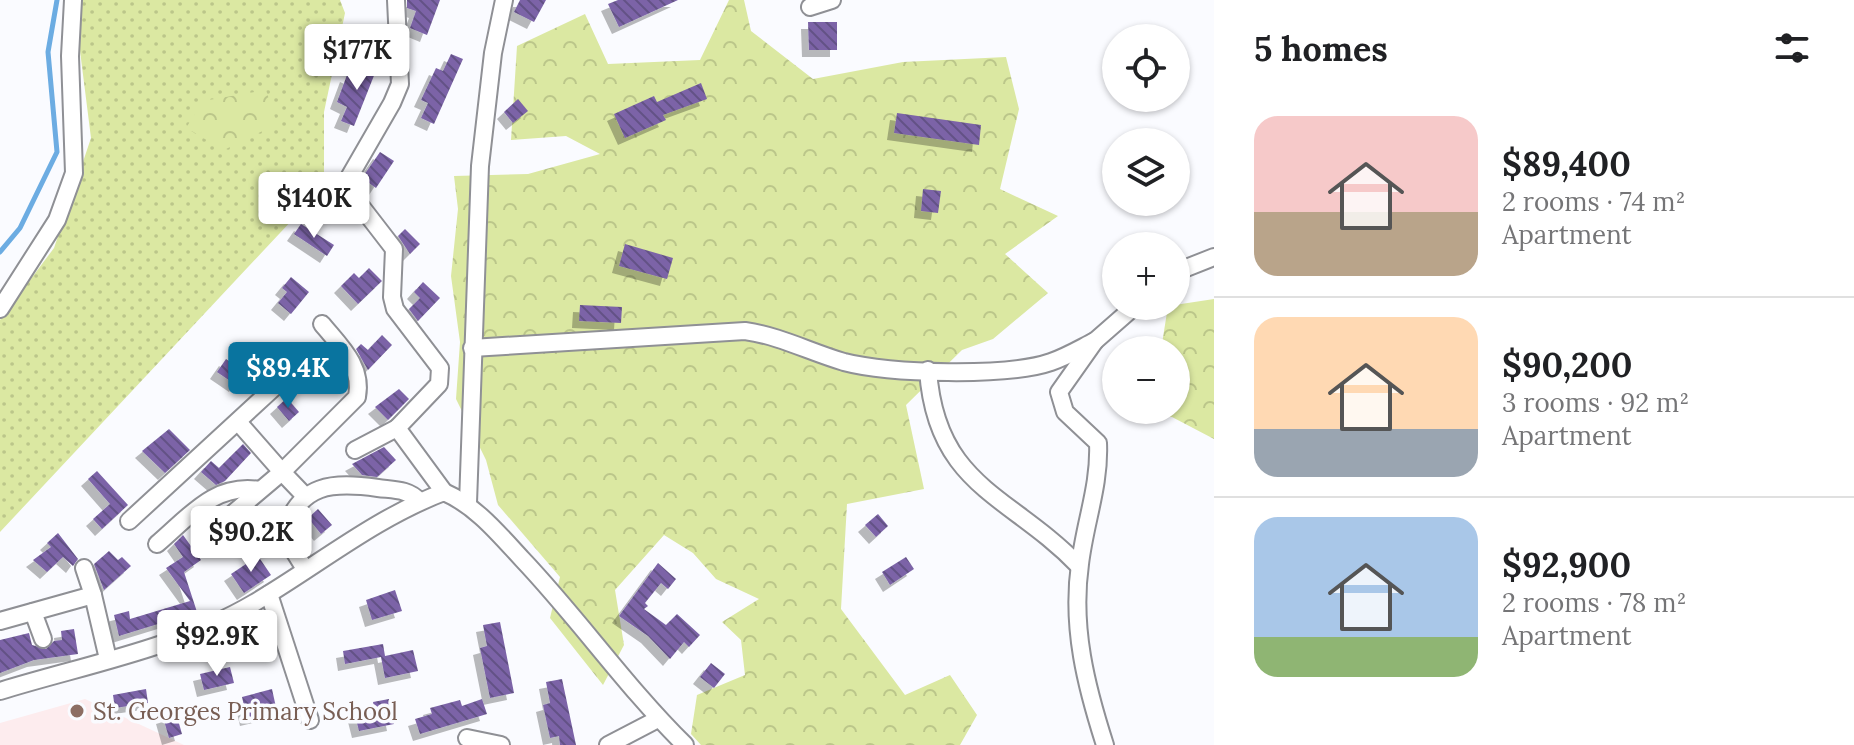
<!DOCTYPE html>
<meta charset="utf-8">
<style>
:root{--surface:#fff;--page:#f6f6f6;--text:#202124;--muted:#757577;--line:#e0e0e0;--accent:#09749f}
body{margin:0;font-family:Lora,serif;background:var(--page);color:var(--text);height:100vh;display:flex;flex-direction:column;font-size:30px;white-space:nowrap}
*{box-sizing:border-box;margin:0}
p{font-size:26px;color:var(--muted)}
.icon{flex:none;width:44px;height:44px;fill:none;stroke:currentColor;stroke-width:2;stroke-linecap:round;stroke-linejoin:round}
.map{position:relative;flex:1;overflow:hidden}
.sheet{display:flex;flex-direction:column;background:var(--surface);width:640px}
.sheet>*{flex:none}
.buttons{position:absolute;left:1102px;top:24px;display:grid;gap:16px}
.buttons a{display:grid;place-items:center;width:88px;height:88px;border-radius:50%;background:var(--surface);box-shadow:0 2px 6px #0004;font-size:40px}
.price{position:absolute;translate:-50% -68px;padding:0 18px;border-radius:8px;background:#fff;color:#222;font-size:26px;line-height:52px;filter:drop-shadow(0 2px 4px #0008)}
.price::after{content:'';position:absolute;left:50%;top:48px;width:24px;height:18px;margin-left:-12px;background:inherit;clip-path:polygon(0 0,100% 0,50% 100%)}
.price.on{background:var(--accent);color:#fff}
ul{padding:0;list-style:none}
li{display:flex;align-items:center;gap:24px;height:200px;padding:0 40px}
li+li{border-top:2px solid var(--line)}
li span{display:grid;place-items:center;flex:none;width:224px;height:160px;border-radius:24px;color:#555}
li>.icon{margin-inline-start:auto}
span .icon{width:96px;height:96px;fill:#fffc;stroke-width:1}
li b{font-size:34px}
h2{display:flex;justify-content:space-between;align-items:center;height:96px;padding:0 40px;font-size:34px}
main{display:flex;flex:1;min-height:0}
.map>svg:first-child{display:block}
.education{fill:#fdecee}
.grass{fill:url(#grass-dots)}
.forest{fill:url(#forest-crowns)}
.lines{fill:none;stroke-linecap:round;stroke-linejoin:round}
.stream{stroke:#6cace2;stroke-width:5}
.building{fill:url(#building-back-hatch);filter:url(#shadow)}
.minor-casing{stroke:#8f9095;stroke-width:20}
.minor{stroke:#fff;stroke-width:16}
.education-dot{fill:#8d6e63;stroke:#fafbff;stroke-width:3}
.labels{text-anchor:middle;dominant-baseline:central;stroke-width:7;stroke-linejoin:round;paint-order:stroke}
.education-label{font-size:24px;fill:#785e54;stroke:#fafbff;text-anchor:start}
</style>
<main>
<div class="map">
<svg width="1214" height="745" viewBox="0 0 1214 745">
<defs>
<pattern id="grass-dots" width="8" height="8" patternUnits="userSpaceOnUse" patternTransform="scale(2)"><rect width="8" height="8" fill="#dbe8a2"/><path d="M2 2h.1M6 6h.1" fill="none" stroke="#bbc68a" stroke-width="1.8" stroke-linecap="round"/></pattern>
<pattern id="forest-crowns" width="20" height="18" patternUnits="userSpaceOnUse" patternTransform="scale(2)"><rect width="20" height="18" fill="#dbe8a2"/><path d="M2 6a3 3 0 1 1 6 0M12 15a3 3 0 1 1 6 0" fill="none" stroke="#bbc68a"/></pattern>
<pattern id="building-back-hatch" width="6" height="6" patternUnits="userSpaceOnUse" patternTransform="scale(2)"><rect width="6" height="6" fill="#7b64a7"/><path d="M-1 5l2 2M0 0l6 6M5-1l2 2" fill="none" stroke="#635186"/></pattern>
<filter id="shadow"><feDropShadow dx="-7" dy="7" stdDeviation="0" flood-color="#0004"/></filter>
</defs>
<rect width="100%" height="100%" fill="#fafbff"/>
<polygon class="education" points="85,699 184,745 0,745 0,723"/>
<polygon class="grass" points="80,0 340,0 345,13 324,112 324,186 0,532 0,320 54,248 91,138 79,43"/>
<g class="forest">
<polygon points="729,0 744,0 751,31 813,79 903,62 1006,57 1019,109 1000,189 1058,216 1005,254 1048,293 993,339 962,350 906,405 924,489 847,504 841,609 905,695 950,675 977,715 960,745 701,745 691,734 697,695 745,675 741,640 722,622 759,599 716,579 693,553 664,535 615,590 624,645 603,685 550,618 560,577 498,505 486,460 456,399 460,342 451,276 458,209 454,176 528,174 600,154 566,136 511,140 517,46 585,14 608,64 700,60"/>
<polygon points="266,90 277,124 224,150 186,128 203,101"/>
<polygon points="1214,299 1214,439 1172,417 1122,415 1126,410 1176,410 1176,350 1161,350 1168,306"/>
</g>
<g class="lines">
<polyline class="stream" points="0,252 20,228 57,152 48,52 57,0"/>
</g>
<g class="building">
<polygon points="407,0 440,0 427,35 410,28 416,11 407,8"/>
<polygon points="520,0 546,0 534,22 514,12"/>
<polygon points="618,0 678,0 619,27 608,4"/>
<polygon points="808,22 837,22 837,50 809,50"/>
<polygon points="451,54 463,59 434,124 421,118 428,103 421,100 436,68 443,71"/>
<polygon points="366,58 379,63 354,126 341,121 347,107 337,102 347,75 358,80"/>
<polygon points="701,83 707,99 663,115 666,120 625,138 614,114 654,96 657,102"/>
<polygon points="518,99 528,111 513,123 504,112"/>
<polygon points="897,113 981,125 979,145 894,133"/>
<polygon points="380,152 394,161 376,188 362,178"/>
<polygon points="923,189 941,191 938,213 921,211"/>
<polygon points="301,224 334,245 327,256 294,234"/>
<polygon points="405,229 420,244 410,254 398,236"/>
<polygon points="625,244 673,258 667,279 619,266"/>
<polygon points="369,268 382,281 358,304 341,286 354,273 359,278"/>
<polygon points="291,277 309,292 291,314 278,303 287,292 282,288"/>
<polygon points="423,282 440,298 418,321 409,309 420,298 414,292"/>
<polygon points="580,305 622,307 621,323 579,321"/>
<polygon points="382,335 392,345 368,370 356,349 361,344 368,350"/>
<polygon points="304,342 319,357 297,378 283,364"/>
<polygon points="226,359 244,373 236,385 217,372"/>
<polygon points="399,389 409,399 388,420 375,407"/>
<polygon points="287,398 299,412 289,421 277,407"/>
<polygon points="169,429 190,450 165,473 142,451"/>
<polygon points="243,444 251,453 225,481 216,485 201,472 211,461 219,468"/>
<polygon points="384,447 396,460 377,477 362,475 352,464"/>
<polygon points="97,471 128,505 102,529 93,519 110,504 88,479"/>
<polygon points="318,509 332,525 321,534 308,518"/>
<polygon points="878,514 888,526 876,537 865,525"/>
<polygon points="58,533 78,559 73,566 63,557 47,572 33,560 51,547 47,543"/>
<polygon points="183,535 201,560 184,572 197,612 119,636 114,615 129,611 130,619 190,601 166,568 183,557 174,544"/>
<polygon points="109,551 118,560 122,557 131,566 104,590 94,564"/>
<polygon points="258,556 271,575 244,593 231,574"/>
<polygon points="906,557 914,569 890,585 882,572"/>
<polygon points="658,563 676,579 668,589 661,583 645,603 648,606 644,609 666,625 677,614 700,635 689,647 684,642 670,659 648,636 619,616"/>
<polygon points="395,590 402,611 372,620 366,600"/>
<polygon points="500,622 514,693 490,698 480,648 487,646 483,625"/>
<polygon points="74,629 78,654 34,660 0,673 0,640 29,633 32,645 46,649 54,641 62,640 61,631"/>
<polygon points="383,644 385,656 413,650 418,671 385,678 381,657 345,664 343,651"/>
<polygon points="711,663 725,674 714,688 700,677"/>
<polygon points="230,667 234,683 204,690 200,674"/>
<polygon points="562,679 576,745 560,745 559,736 550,738 543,705 550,703 546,682"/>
<polygon points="146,689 148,703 115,708 113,695"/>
<polygon points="272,689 277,712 247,719 242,697"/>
<polygon points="389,699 394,724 359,731 355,715 375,711 373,702"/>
<polygon points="482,699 487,714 420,734 415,719 432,714 430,708 460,700 462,706"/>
<polygon points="176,713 182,734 169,738 163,717"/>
</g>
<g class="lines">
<defs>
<g id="minor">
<polyline points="396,0 400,84 392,103 347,181 350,192 394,249 392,297 395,309 440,368 439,384 397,428 444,492"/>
<polyline points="810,7 832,0"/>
<polyline points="1176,272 1214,257"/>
<polyline points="0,309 57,220 74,173 70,56 73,0"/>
<path d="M 472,348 L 745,331 C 780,336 810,352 844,362 C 889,374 1008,377 1051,362 C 1066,357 1081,348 1095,341"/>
<path d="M 928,370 C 936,487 1011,495 1079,566"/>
<polyline points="355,450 397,428"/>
<path d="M 305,496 L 282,472 L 357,397 C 363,366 340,346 322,324"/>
<polyline points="468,503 480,166 493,53 504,0"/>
<polyline points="129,521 280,382"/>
<polyline points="205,537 282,472 239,423"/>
<path d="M 157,544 C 189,517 214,483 259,490"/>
<path d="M 305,569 L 284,535 C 298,482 334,482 378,488 C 393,490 409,489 419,501"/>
<polyline points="269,594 310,720"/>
<polyline points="93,595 108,659"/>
<polyline points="33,612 43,639"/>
<polyline points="0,621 93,595 84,568"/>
<path d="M 0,691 C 84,665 178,648 254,603 C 317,566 375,518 444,492 C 476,506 498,533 522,559 C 579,619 626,687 685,745"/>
<polyline points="467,738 501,745"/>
<polyline points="608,745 658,719"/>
<path d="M 1105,745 C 1086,686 1071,627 1080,564 C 1085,522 1100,485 1098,443 L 1065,412 L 1059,392 L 1095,341 L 1135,306"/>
</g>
</defs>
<use href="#minor" class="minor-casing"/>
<use href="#minor" class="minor"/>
</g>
<circle class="education-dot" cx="77" cy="711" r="8"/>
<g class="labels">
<g class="education-label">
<text x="93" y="711">St. Georges Primary School</text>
</g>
</g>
</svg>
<div class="buttons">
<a><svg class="icon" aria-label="locate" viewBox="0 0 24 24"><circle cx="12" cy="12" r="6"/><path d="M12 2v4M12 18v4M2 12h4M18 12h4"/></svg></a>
<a><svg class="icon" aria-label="layers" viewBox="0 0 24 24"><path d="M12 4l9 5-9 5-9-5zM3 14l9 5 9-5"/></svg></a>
<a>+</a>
<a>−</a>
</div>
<b class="price" style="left:357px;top:92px">$177K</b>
<b class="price" style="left:314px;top:240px">$140K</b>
<b class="price on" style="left:288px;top:410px">$89.4K</b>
<b class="price" style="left:251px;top:574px">$90.2K</b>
<b class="price" style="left:217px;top:678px">$92.9K</b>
</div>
<section class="sheet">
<h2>5 homes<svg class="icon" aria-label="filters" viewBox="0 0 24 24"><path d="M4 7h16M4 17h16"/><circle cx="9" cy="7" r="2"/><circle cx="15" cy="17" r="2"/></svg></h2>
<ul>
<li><span style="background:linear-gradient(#f6c9c9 60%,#b9a48a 0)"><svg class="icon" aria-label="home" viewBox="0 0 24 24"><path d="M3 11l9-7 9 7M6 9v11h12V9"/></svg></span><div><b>$89,400</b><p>2 rooms · 74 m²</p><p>Apartment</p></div></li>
<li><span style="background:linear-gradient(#ffd9b3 70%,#9aa5b1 0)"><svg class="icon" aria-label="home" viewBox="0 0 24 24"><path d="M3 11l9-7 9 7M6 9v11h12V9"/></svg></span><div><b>$90,200</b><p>3 rooms · 92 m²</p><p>Apartment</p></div></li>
<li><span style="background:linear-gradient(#a9c7e8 75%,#8fb573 0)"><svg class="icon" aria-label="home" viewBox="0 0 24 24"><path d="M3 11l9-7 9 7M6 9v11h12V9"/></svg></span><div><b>$92,900</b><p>2 rooms · 78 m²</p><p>Apartment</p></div></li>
</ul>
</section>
</main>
